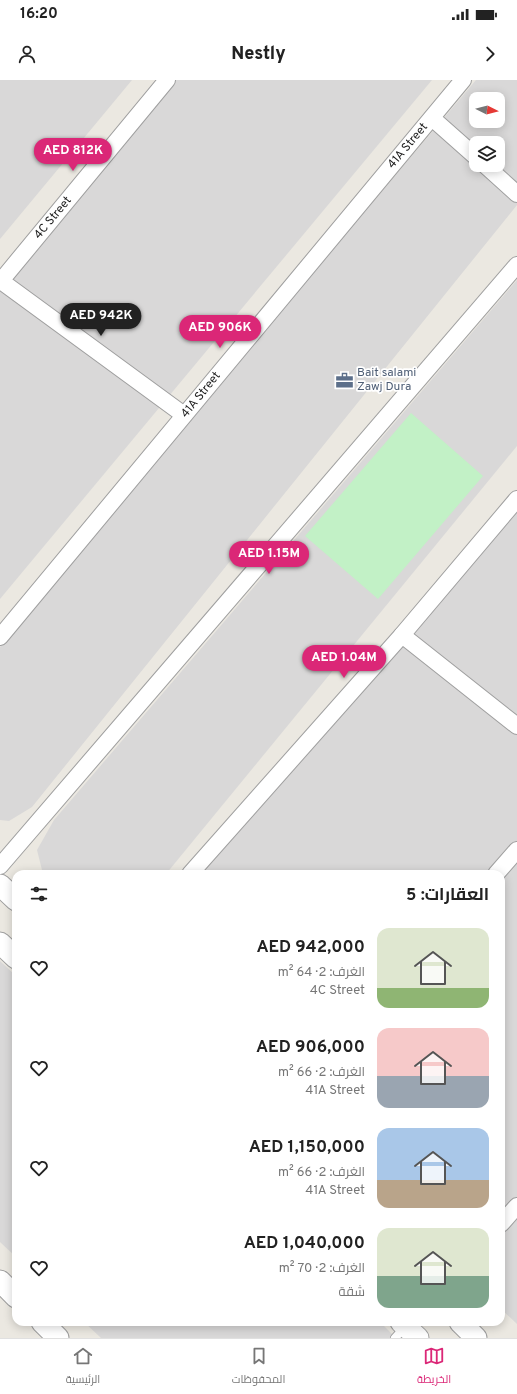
<!DOCTYPE html>
<html lang="ar">
<meta charset="utf-8">
<style>
:root{--surface:#fff;--page:#f2f2f2;--text:#222;--muted:#767676;--line:#e0e0e0;--accent:#db2777}
body{margin:0;font-family:Overpass,Cairo,sans-serif;background:var(--page);color:var(--text);direction:rtl;height:100vh;display:flex;flex-direction:column;font-size:15px;white-space:nowrap}
*{box-sizing:border-box;margin:0}
p{font-size:13px;color:var(--muted)}
.icon{flex:none;width:22px;height:22px;fill:none;stroke:currentColor;stroke-width:2;stroke-linecap:round;stroke-linejoin:round}
.map{position:relative;flex:1;overflow:hidden;direction:ltr}
.side{position:absolute;left:12px;top:790px;width:493px;height:456px;display:flex;flex-direction:column;background:var(--surface);border-radius:12px;box-shadow:0 2px 10px #0003;direction:rtl}
.side>*{flex:none}
.needle{width:26px;rotate:96deg}
.controls{position:absolute;left:469px;top:12px;display:grid;gap:8px}
.controls a{display:grid;place-items:center;width:36px;height:36px;border-radius:8px;background:var(--surface);box-shadow:0 2px 10px #0003;font-size:20px}
.price{position:absolute;translate:-50% -34px;padding:0 9px;border-radius:14px;background:var(--accent);color:#fff;font-size:13px;line-height:26px;filter:drop-shadow(0 1px 2px #0008)}
.price::after{content:'';position:absolute;left:50%;top:24px;width:12px;height:9px;margin-left:-6px;background:inherit;clip-path:polygon(0 0,100% 0,50% 100%)}
.price.selected{background:#222;color:#fff}
ul{padding:0;list-style:none}
li{display:flex;align-items:center;gap:12px;height:100px;padding:0 16px}
li span{display:grid;place-items:center;flex:none;width:112px;height:80px;border-radius:12px;color:#555}
li>.icon{margin-inline-start:auto}
span .icon{width:48px;height:48px;fill:#fffc;stroke-width:1}
li b{font-size:17px}
h2{display:flex;justify-content:space-between;align-items:center;height:48px;padding:0 16px;font-size:17px}
.status{display:flex;justify-content:space-between;align-items:center;height:28px;padding:0 20px;background:var(--surface);direction:ltr}
.status svg{height:11px;fill:currentColor}
header{display:flex;justify-content:space-between;align-items:center;height:52px;padding:0 16px;background:var(--surface);font-size:18px;font-weight:800}
.menu{display:flex;justify-content:space-around;align-items:center;height:56px;border-top:1px solid var(--line);background:var(--surface);font-size:11px;color:var(--muted)}
.menu a{display:grid;justify-items:center;gap:2px}
.menu .selected{color:var(--accent)}
.map>svg:first-child{display:block}
.residential{fill:#d9d8d8;fill-rule:evenodd}
.park{fill:#c2f1c6}
.lines{fill:none;stroke-linecap:round;stroke-linejoin:round}
.service-casing{stroke:#9f9f9f;stroke-width:10}
.minor-casing{stroke:#9f9f9f;stroke-width:18}
.tertiary-casing{stroke:#9f9f9f;stroke-width:23}
.service{stroke:#fff;stroke-width:8}
.minor{stroke:#fff;stroke-width:16}
.tertiary{stroke:#fff;stroke-width:21}
.labels{text-anchor:middle;dominant-baseline:central;stroke-width:3.5;stroke-linejoin:round;paint-order:stroke}
.street-label{font-size:12px;fill:#1b1b1b;stroke:#fff}
.service-label{font-size:12px;fill:#4e5e75;stroke:#fff;text-anchor:start}
</style>
<div class="status"><b>16:20</b><svg viewBox="0 0 49 12"><path d="M0 12V9h3v3zM5 12V6h3v6zM10 12V3h3v9zM15 12V0h3v12zM26 1h20v11H26zM47 4h2v5h-2z"/></svg></div>
<header><svg class="icon" aria-label="forward" viewBox="0 0 24 24"><path d="M9 5l7 7-7 7"/></svg>Nestly<svg class="icon" aria-label="person" viewBox="0 0 24 24"><circle cx="12" cy="8" r="4"/><path d="M4 21q1-7 8-7t8 7"/></svg></header>
<div class="map">
<svg width="517" height="1258" viewBox="0 0 517 1258">
<rect width="100%" height="100%" fill="#ebe8e1"/>
<g class="residential">
<polygon points="0,0 132,0 0,159"/>
<polygon points="174,0 432,0 0,519 0,202"/>
<path d="M 476,0 L 517,0 L 517,125 L 32,727 L 9,741 L 0,740 L 0,567 L 173,358 ZM 476,19 L 498,19 L 498,41 L 476,41 ZM 476,63 L 498,63 L 498,85 L 476,85 Z"/>
<polygon points="517,200 517,366 166,794 43,794 37,770 54,740"/>
<polygon points="517,418 517,1244 501,1229 501,794 201,794"/>
<polygon points="0,881 16,896 16,1177 0,1162"/>
<polygon points="84,1242 380,1242 396,1258 101,1258"/>
</g>
<polygon class="park" points="411,333 483,396 378,519 305,456"/>
<g class="lines">
<defs>
<polyline id="service" points="395,1258 405,1247"/>
<g id="minor">
<polyline points="432,38 476,77"/>
<polyline points="485,85 517,114"/>
<polyline points="1,201 184,335"/>
<polyline points="0,202 167,0"/>
<polyline points="402,555 517,646"/>
<polyline points="0,557 463,0"/>
<polyline points="0,786 517,185"/>
<polyline points="190,794 402,555 517,419"/>
<polyline points="496,794 517,770"/>
<polyline points="501,1144 517,1126"/>
</g>
<g id="tertiary">
<polyline points="0,805 16,820"/>
<polyline points="0,863 16,878"/>
<polyline points="0,1201 16,1217"/>
<polyline points="42,1242 58,1258"/>
<polyline points="401,1242 418,1258"/>
<polyline points="460,1242 476,1258"/>
</g>
</defs>
<use href="#service" class="service-casing"/>
<use href="#minor" class="minor-casing"/>
<use href="#tertiary" class="tertiary-casing"/>
<use href="#service" class="service"/>
<use href="#minor" class="minor"/>
<use href="#tertiary" class="tertiary"/>
</g>
<defs>
<symbol id="office-bare" viewBox="-9 -9 18 18"><path d="M-6-3h4V-5.5h4V-3h4V5H-6ZM-1-4.5V-3h2v-1.5ZM-6 0V1H6V0Z" fill="#5c6f8a" stroke="#fff" stroke-width="2.5" paint-order="stroke"/></symbol>
</defs>
<g fill-rule="evenodd">
<use href="#office-bare" x="332" y="288" width="25" height="25"/>
</g>
<g class="labels">
<g class="street-label">
<text transform="translate(408 66) rotate(-50)">41A Street</text>
<text transform="translate(53 138) rotate(-50)">4C Street</text>
<text transform="translate(201 315) rotate(-51)">41A Street</text>
</g>
<g class="service-label">
<text x="357" y="293">Bait salami<tspan x="357" dy="14">Zawj Dura</tspan></text>
</g>
</g>
</svg>
<div class="controls">
<a><svg class="needle" viewBox="-14 -14 28 28"><path d="M0-13l5 13h-10z" fill="#e53935"/><path d="M0 13l5-13h-10z" fill="#767676"/></svg></a>
<a><svg class="icon" aria-label="layers" viewBox="0 0 24 24"><path d="M12 4l9 5-9 5-9-5zM3 14l9 5 9-5"/></svg></a>
</div>
<b class="price" style="left:73px;top:92px">AED 812K</b>
<b class="price selected" style="left:101px;top:257px">AED 942K</b>
<b class="price" style="left:220px;top:269px">AED 906K</b>
<b class="price" style="left:269px;top:495px">AED 1.15M</b>
<b class="price" style="left:344px;top:599px">AED 1.04M</b>
<section class="side">
<h2>العقارات: 5<svg class="icon" aria-label="filters" viewBox="0 0 24 24"><path d="M4 7h16M4 17h16"/><circle cx="9" cy="7" r="2"/><circle cx="15" cy="17" r="2"/></svg></h2>
<ul>
<li><span style="background:linear-gradient(#dfe7d0 75%,#8fb573 0)"><svg class="icon" aria-label="home" viewBox="0 0 24 24"><path d="M3 11l9-7 9 7M6 9v11h12V9"/></svg></span><div><b>AED 942,000</b><p>الغرف: 2 · 64 m²</p><p>4C Street</p></div><svg class="icon" aria-label="heart" viewBox="0 0 24 24"><path d="M12 20l-8-8c-3-5 5-10 8-4 3-6 11-1 8 4z"/></svg></li>
<li><span style="background:linear-gradient(#f6c9c9 60%,#9aa5b1 0)"><svg class="icon" aria-label="home" viewBox="0 0 24 24"><path d="M3 11l9-7 9 7M6 9v11h12V9"/></svg></span><div><b>AED 906,000</b><p>الغرف: 2 · 66 m²</p><p>41A Street</p></div><svg class="icon" aria-label="heart" viewBox="0 0 24 24"><path d="M12 20l-8-8c-3-5 5-10 8-4 3-6 11-1 8 4z"/></svg></li>
<li><span style="background:linear-gradient(#a9c7e8 65%,#b9a48a 0)"><svg class="icon" aria-label="home" viewBox="0 0 24 24"><path d="M3 11l9-7 9 7M6 9v11h12V9"/></svg></span><div><b>AED 1,150,000</b><p>الغرف: 2 · 66 m²</p><p>41A Street</p></div><svg class="icon" aria-label="heart" viewBox="0 0 24 24"><path d="M12 20l-8-8c-3-5 5-10 8-4 3-6 11-1 8 4z"/></svg></li>
<li><span style="background:linear-gradient(#dfe7d0 60%,#7fa58c 0)"><svg class="icon" aria-label="home" viewBox="0 0 24 24"><path d="M3 11l9-7 9 7M6 9v11h12V9"/></svg></span><div><b>AED 1,040,000</b><p>الغرف: 2 · 70 m²</p><p>شقة</p></div><svg class="icon" aria-label="heart" viewBox="0 0 24 24"><path d="M12 20l-8-8c-3-5 5-10 8-4 3-6 11-1 8 4z"/></svg></li>
</ul>
</section>
</div>
<nav class="menu">
<a class="selected"><svg class="icon" aria-label="map" viewBox="0 0 24 24"><path d="M3 6l6-2 6 2 6-2v14l-6 2-6-2-6 2zM9 4v14M15 6v14"/></svg>الخريطة</a>
<a><svg class="icon" aria-label="saved" viewBox="0 0 24 24"><path d="M7 4h10v16l-5-4-5 4z"/></svg>المحفوظات</a>
<a><svg class="icon" aria-label="home" viewBox="0 0 24 24"><path d="M3 11l9-7 9 7M6 9v11h12V9"/></svg>الرئيسية</a>
</nav>
